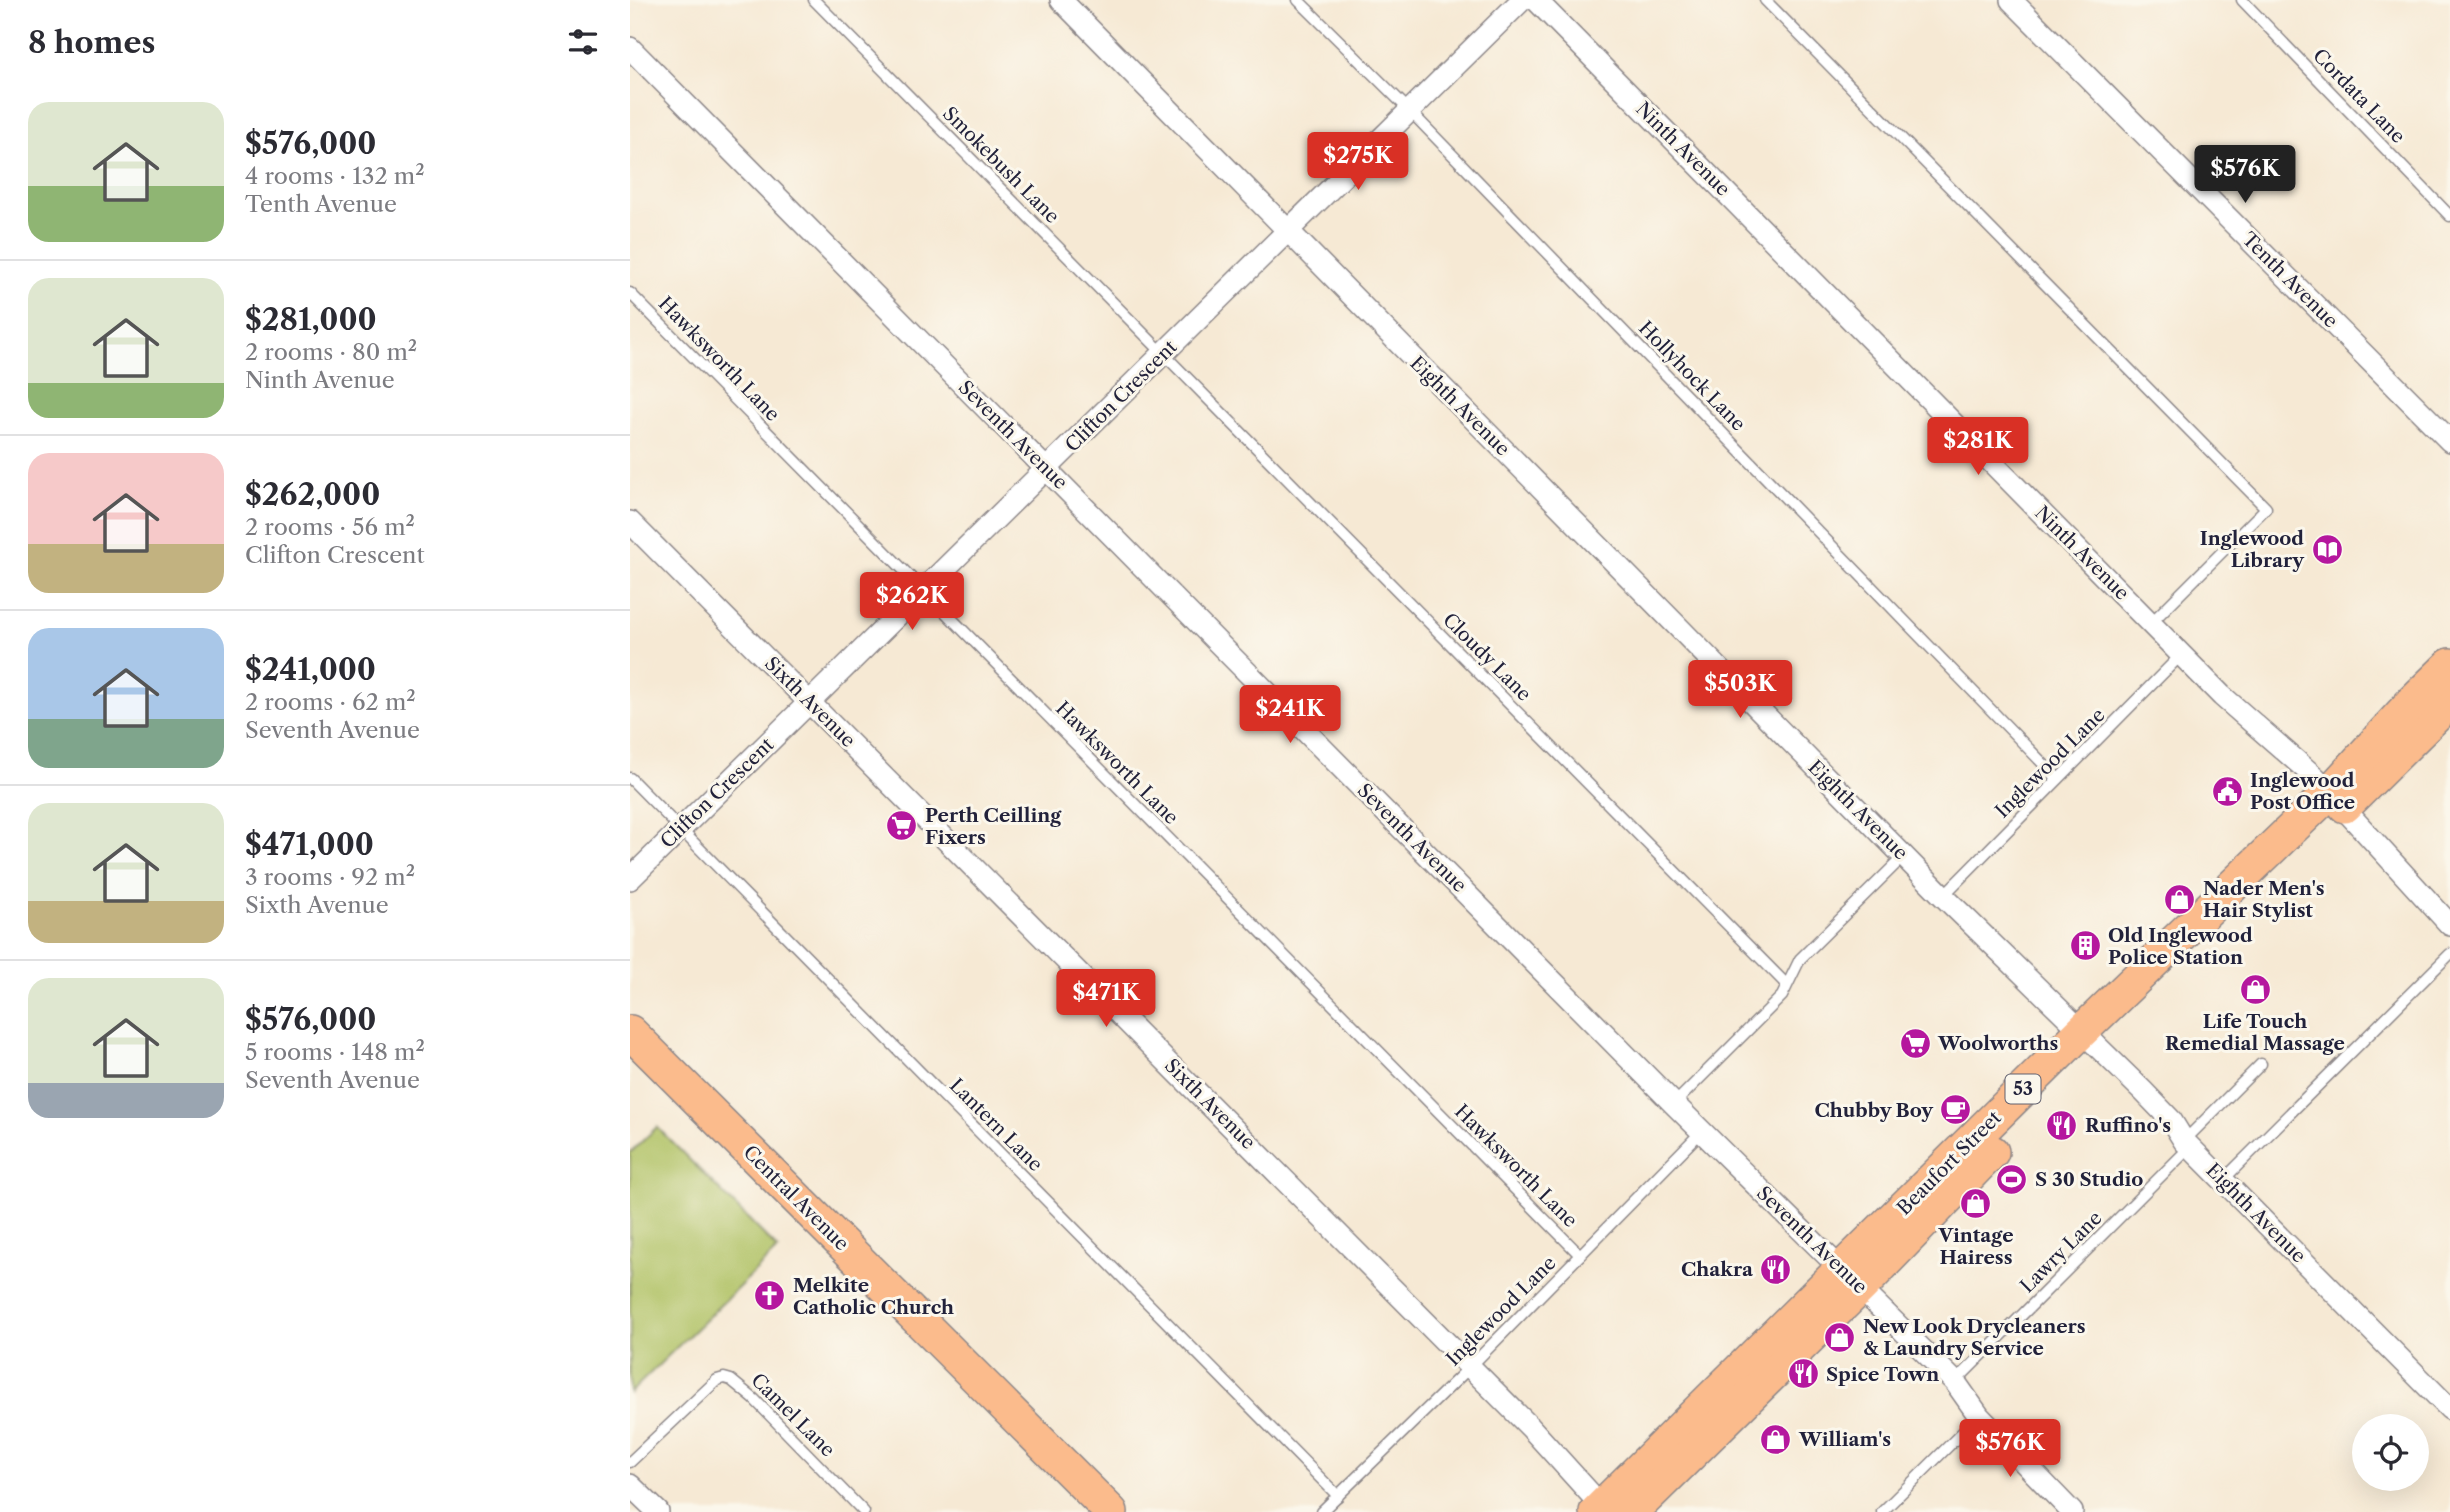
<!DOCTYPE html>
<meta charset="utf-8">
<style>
:root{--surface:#fff;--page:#f2f2f3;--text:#2b2b33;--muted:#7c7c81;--line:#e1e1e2;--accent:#d93025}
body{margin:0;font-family:"Libre Caslon Text",serif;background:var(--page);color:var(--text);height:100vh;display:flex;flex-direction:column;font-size:26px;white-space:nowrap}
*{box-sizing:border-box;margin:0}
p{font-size:23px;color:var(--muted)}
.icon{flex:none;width:38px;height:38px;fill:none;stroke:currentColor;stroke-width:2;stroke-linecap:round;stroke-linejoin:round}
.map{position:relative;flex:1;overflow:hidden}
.details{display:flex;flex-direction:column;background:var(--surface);width:630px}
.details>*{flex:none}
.fabs{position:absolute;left:1722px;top:1414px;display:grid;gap:14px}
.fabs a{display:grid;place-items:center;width:77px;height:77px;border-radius:50%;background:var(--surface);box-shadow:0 7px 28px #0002;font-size:35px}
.price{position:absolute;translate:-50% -60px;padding:0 16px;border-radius:7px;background:var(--accent);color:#fff;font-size:23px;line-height:46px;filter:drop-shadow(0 2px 4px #0008)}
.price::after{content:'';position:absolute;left:50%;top:42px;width:21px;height:16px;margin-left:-10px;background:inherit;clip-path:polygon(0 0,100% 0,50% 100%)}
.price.current{background:#222;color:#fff}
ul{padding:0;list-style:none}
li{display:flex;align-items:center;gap:21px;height:175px;padding:0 28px}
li+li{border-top:2px solid var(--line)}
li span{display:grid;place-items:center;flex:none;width:196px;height:140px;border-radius:21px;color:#555}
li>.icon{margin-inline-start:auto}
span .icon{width:84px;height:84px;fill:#fffc;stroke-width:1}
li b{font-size:30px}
h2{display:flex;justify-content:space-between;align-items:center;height:84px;padding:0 28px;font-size:30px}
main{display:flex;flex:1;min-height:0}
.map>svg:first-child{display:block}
.green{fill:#b1c266;stroke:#6a7250;stroke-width:2}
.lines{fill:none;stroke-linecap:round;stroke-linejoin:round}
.service-casing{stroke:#8c8688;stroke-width:13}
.minor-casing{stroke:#8c8688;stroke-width:24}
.primary-casing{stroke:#8c8688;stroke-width:36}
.service{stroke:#fff;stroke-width:10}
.minor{stroke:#fff;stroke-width:21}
.primary{stroke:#fbbb8c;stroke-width:33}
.labels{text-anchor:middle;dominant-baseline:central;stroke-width:6;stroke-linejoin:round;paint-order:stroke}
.shield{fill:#fbf7ec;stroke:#636270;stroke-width:2}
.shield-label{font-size:18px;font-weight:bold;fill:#22223b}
.street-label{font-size:19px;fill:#22223b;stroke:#fbf7ec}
.poi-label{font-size:19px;font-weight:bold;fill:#22223b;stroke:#fbf7ec;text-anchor:start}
</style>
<main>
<section class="details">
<h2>8 homes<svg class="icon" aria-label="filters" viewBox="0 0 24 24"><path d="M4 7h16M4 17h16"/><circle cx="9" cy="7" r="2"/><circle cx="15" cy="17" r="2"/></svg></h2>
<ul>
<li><span style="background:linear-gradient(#dfe7d0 60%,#8fb573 0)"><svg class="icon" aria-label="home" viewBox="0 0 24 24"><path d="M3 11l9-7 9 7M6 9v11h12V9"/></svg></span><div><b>$576,000</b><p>4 rooms · 132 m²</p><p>Tenth Avenue</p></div></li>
<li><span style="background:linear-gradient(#dfe7d0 75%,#8fb573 0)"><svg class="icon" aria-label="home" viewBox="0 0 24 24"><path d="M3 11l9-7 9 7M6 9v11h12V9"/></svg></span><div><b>$281,000</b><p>2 rooms · 80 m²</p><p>Ninth Avenue</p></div></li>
<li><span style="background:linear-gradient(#f6c9c9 65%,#c2b280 0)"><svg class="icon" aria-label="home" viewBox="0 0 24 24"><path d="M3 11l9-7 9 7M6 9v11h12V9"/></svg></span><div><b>$262,000</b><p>2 rooms · 56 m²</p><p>Clifton Crescent</p></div></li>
<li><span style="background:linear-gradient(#a9c7e8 65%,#7fa58c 0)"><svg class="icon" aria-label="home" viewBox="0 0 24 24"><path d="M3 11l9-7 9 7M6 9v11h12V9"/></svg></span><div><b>$241,000</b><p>2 rooms · 62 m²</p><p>Seventh Avenue</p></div></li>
<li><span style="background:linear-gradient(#dfe7d0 70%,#c2b280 0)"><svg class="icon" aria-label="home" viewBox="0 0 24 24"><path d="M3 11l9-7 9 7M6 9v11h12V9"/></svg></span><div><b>$471,000</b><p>3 rooms · 92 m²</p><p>Sixth Avenue</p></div></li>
<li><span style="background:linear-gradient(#dfe7d0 75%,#9aa5b1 0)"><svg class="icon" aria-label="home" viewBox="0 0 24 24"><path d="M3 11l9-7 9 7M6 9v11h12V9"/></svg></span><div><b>$576,000</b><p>5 rooms · 148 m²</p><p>Seventh Avenue</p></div></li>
</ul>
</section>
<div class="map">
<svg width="1820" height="1512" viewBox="0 0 1820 1512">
<rect width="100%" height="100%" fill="#fbf7ec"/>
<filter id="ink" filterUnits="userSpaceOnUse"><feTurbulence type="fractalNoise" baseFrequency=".0143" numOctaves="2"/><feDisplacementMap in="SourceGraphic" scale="14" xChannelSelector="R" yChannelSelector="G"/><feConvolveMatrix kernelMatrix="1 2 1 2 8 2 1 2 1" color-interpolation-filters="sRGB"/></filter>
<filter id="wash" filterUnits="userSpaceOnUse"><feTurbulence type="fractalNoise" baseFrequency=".00686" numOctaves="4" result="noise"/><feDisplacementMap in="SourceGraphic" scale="28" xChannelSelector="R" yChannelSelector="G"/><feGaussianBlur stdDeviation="1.57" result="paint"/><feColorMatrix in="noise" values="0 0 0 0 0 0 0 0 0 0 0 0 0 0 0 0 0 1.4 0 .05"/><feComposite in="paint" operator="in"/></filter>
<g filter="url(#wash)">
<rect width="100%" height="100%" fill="#f6e9d4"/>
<polygon class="green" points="27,1127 148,1249 0,1393 0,1153"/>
</g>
<g filter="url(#ink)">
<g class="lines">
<defs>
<g id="service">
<polyline points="184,0 1156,984"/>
<polyline points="668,0 780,111 1428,779"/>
<polyline points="1135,0 1636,508 1521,623"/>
<polyline points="1612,0 1820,216"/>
<polyline points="0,293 950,1255"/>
<polyline points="0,778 708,1496"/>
<polyline points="1313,896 1551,655"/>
<polyline points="1044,1104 1152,996 1170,959 1274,856"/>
<polyline points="1554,1141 1631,1064"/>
<polyline points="1593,1180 1820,954"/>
<polyline points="1325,1382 1560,1147"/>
<polyline points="0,1462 87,1380 94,1378 101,1380 124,1399 234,1512"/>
<polyline points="691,1512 840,1367 1072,1131"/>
<polyline points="1252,1512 1349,1416"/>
</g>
<g id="minor">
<polyline points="431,0 1313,896 1513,1091 1541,1120 1554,1141 1820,1409"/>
<polyline points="906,0 1592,696 1686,778 1820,925"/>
<polyline points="1381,0 1820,441"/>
<polyline points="0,48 1044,1104 1325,1382 1349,1416 1442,1512"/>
<polyline points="0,522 900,1427 977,1512"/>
<polyline points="0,879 892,0"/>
<polyline points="0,1485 28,1512"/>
</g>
<g id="primary">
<polyline points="1715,806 1820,702"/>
<polyline points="0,1032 481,1512"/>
<polyline points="966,1512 1452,1031 1700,792 1784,700 1820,665"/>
<polyline points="1002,1512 1231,1287 1362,1152"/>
</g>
</defs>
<use href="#service" class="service-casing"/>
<use href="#minor" class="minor-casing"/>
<use href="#primary" class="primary-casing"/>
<use href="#service" class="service"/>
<use href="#minor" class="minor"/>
<use href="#primary" class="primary"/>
</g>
</g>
<defs>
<symbol id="library-disc" viewBox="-11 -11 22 22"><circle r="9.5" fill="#b5179e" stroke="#fbf7ec"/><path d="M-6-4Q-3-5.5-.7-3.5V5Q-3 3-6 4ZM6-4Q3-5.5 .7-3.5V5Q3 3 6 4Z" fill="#fff"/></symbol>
<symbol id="civic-disc" viewBox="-11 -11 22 22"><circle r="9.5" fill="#b5179e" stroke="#fbf7ec"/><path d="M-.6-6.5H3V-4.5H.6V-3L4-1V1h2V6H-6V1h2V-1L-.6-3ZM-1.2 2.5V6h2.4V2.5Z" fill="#fff"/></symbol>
<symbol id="supermarket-disc" viewBox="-11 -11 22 22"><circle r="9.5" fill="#b5179e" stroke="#fbf7ec"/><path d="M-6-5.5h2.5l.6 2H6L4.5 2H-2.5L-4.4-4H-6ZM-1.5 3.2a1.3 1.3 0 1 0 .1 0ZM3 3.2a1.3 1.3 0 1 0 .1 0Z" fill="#fff"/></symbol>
<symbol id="shop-disc" viewBox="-11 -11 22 22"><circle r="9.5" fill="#b5179e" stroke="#fbf7ec"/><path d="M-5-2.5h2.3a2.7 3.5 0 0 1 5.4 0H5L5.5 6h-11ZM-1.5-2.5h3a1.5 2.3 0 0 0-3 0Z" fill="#fff"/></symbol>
<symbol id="building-disc" viewBox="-11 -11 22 22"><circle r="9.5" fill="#b5179e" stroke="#fbf7ec"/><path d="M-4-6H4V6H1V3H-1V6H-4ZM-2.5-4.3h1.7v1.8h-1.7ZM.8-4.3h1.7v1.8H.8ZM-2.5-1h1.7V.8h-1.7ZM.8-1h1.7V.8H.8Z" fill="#fff"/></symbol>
<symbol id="cafe-disc" viewBox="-11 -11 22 22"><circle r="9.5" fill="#b5179e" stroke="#fbf7ec"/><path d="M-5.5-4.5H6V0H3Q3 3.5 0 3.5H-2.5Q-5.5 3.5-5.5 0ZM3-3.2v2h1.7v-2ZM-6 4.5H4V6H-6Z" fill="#fff"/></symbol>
<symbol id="restaurant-disc" viewBox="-11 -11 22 22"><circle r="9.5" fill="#b5179e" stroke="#fbf7ec"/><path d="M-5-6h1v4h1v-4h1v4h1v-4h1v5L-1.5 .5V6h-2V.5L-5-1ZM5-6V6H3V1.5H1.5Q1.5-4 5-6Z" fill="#fff"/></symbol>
<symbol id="stadium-disc" viewBox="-11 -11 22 22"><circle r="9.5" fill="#b5179e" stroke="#fbf7ec"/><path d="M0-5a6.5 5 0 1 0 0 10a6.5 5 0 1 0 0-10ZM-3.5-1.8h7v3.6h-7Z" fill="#fff"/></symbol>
<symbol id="church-disc" viewBox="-11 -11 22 22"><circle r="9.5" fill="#b5179e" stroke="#fbf7ec"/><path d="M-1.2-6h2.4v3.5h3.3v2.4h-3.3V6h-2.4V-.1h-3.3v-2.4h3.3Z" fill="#fff"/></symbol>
</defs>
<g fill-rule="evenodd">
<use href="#library-disc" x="1680" y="532" width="35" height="35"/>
<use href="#civic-disc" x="1580" y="774" width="35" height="35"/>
<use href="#supermarket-disc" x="254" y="808" width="35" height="35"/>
<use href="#shop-disc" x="1532" y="882" width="35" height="35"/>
<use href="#building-disc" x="1438" y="928" width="35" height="35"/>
<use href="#shop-disc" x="1608" y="972" width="35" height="35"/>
<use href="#supermarket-disc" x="1268" y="1026" width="35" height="35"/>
<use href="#cafe-disc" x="1308" y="1092" width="35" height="35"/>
<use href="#restaurant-disc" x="1414" y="1108" width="35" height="35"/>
<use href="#stadium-disc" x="1364" y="1162" width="35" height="35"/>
<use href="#shop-disc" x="1328" y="1186" width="35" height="35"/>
<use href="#restaurant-disc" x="1128" y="1252" width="35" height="35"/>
<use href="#church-disc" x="122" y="1278" width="35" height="35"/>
<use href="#shop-disc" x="1192" y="1320" width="35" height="35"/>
<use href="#restaurant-disc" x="1156" y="1356" width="35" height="35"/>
<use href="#shop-disc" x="1128" y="1422" width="35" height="35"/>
</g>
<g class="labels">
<rect class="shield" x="1375.5" y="1074.5" width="35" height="29" rx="5"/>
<g class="shield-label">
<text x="1393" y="1089">53</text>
</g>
<g class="street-label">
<text transform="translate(1729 96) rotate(46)">Cordata Lane</text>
<text transform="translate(1053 149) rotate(45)">Ninth Avenue</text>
<text transform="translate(371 165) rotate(45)">Smokebush Lane</text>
<text transform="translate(1660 280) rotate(45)">Tenth Avenue</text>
<text transform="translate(89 359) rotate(46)">Hawksworth Lane</text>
<text transform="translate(1062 376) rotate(46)">Hollyhock Lane</text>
<text transform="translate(491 396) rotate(-45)">Clifton Crescent</text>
<text transform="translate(830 406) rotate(45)">Eighth Avenue</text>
<text transform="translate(383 435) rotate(45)">Seventh Avenue</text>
<text transform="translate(1452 553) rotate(45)">Ninth Avenue</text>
<text transform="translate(857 657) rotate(45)">Cloudy Lane</text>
<text transform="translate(180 702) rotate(45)">Sixth Avenue</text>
<text transform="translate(487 763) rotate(45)">Hawksworth Lane</text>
<text transform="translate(1420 763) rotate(-45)">Inglewood Lane</text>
<text transform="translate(87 793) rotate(-44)">Clifton Crescent</text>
<text transform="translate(1228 810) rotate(45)">Eighth Avenue</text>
<text transform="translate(782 838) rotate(45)">Seventh Avenue</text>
<text transform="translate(580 1104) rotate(45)">Sixth Avenue</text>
<text transform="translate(366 1125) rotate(45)">Lantern Lane</text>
<text transform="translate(1319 1163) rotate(-45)">Beaufort Street</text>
<text transform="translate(886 1166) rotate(45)">Hawksworth Lane</text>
<text transform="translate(166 1198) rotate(45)">Central Avenue</text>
<text transform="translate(1626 1213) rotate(45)">Eighth Avenue</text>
<text transform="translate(1182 1240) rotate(44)">Seventh Avenue</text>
<text transform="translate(1431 1252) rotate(-45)">Lawry Lane</text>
<text transform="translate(871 1311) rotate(-45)">Inglewood Lane</text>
<text transform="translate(163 1415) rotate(45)">Camel Lane</text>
</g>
<g class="poi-label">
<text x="1674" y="538" text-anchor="end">Inglewood<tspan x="1674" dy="22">Library</tspan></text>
<text x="1620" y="780">Inglewood<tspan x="1620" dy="22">Post Office</tspan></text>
<text x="295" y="815">Perth Ceilling<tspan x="295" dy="22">Fixers</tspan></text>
<text x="1573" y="888">Nader Men's<tspan x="1573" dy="22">Hair Stylist</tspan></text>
<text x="1478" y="935">Old Inglewood<tspan x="1478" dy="22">Police Station</tspan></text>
<text x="1625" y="1021" text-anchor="middle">Life Touch<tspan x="1625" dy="22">Remedial Massage</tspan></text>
<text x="1308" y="1043">Woolworths</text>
<text x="1303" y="1110" text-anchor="end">Chubby Boy</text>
<text x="1455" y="1125">Ruffino's</text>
<text x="1405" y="1179">S 30 Studio</text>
<text x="1346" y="1235" text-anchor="middle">Vintage<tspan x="1346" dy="22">Hairess</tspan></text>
<text x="1123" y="1269" text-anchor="end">Chakra</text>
<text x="163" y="1285">Melkite<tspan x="163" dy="22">Catholic Church</tspan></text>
<text x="1233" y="1326">New Look Drycleaners<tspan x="1233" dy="22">&amp; Laundry Service</tspan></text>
<text x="1196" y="1374">Spice Town</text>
<text x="1169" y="1439">William's</text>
</g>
</g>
</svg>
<div class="fabs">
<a><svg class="icon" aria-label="locate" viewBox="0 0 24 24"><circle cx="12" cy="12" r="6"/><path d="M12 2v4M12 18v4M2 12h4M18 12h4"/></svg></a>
</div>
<b class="price" style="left:728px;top:192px">$275K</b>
<b class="price current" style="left:1615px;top:205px">$576K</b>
<b class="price" style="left:1348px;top:477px">$281K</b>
<b class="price" style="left:282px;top:632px">$262K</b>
<b class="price" style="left:1110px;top:720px">$503K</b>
<b class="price" style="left:660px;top:745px">$241K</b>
<b class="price" style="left:476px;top:1029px">$471K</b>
<b class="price" style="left:1380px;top:1479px">$576K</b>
</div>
</main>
